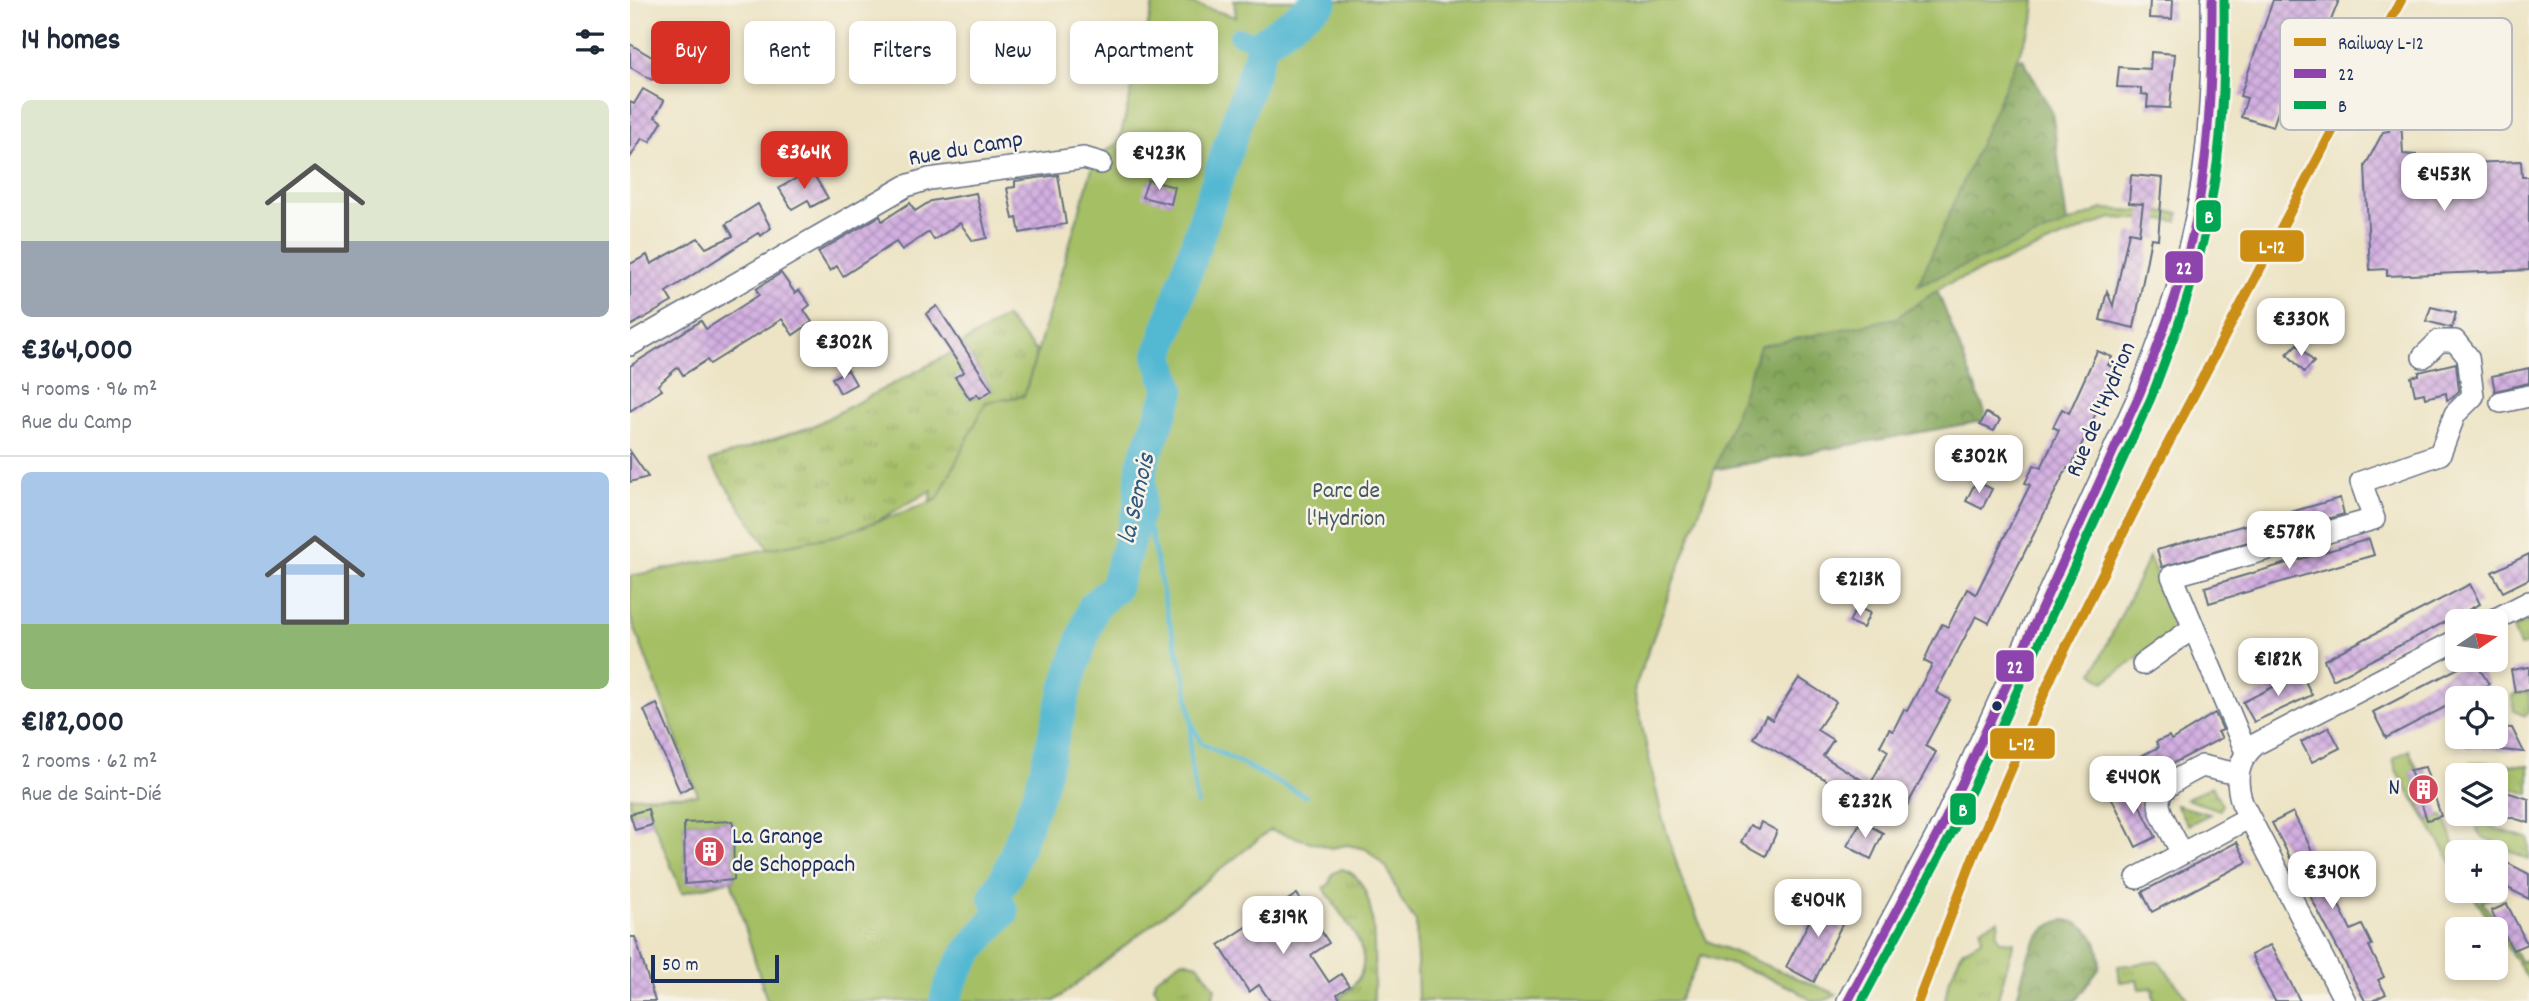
<!DOCTYPE html>
<meta charset="utf-8">
<style>
:root{--surface:#fff;--page:#f2f2f3;--text:#1f2937;--muted:#747a83;--line:#e0e1e3;--accent:#d93025}
body{margin:0;font-family:Dekko,sans-serif;background:var(--page);color:var(--text);height:100vh;display:flex;flex-direction:column;font-size:26px;white-space:nowrap}
*{box-sizing:border-box;margin:0}
p{font-size:23px;color:var(--muted)}
.icon{flex:none;width:38px;height:38px;fill:none;stroke:currentColor;stroke-width:2;stroke-linecap:round;stroke-linejoin:round}
.map{position:relative;flex:1;overflow:hidden}
.sheet{display:flex;flex-direction:column;background:var(--surface);width:630px}
.sheet>*{flex:none}
.hud{position:absolute;left:21px;top:21px;width:665px;height:63px;display:flex;gap:14px}
.needle{width:46px;rotate:77deg}
.tools{position:absolute;left:1815px;top:609px;display:grid;gap:14px}
.tools a{display:grid;place-items:center;width:63px;height:63px;border-radius:10px;background:var(--surface);box-shadow:0 4px 10px #0003;font-size:35px}
.scale{position:absolute;left:21px;bottom:18px;width:128px;box-sizing:border-box;padding-left:7px;border:4px solid #1b2f5e;border-top:0;font-size:19px;line-height:24px;white-space:nowrap;color:#1b2f5e;-webkit-text-stroke:5px #f7f3e8;paint-order:stroke}
.price{position:absolute;translate:-50% -60px;padding:0 16px;border-radius:14px;background:#fff;color:#222;font-size:23px;line-height:46px;filter:drop-shadow(0 2px 4px #0008)}
.price::after{content:'';position:absolute;left:50%;top:42px;width:21px;height:16px;margin-left:-10px;background:inherit;clip-path:polygon(0 0,100% 0,50% 100%)}
.price.selected{background:var(--accent);color:#fff}
ul{padding:0;list-style:none}
li{display:grid;align-content:center;gap:14px;height:371px;padding:0 21px}
li+li{border-top:2px solid var(--line)}
li span{display:grid;place-items:center;height:217px;border-radius:10px;color:#555}
li>.icon{margin-inline-start:auto}
span .icon{width:126px;height:126px;fill:#fffc;stroke-width:1}
li b{font-size:30px}
h2{display:flex;justify-content:space-between;align-items:center;height:84px;padding:0 21px;font-size:30px}
.pill{padding:0 24px;border-radius:10px;background:var(--surface);box-shadow:0 4px 10px #0003;font-size:24px;line-height:63px}
.pill.selected{background:var(--accent);color:#fff}
main{display:flex;flex:1;min-height:0}
.map>svg:first-child{display:block}
.grass{fill:url(#grass-tufts);stroke:#607762;stroke-width:2}
.forest{fill:url(#forest-crowns);stroke:#506a5c;stroke-width:2}
.green{fill:#a5bf65;stroke:#607762;stroke-width:2}
.lines{fill:none;stroke-linecap:round;stroke-linejoin:round}
.stream{stroke:#53b8d2;stroke-width:5}
.canal{stroke:#53b8d2;stroke-width:18}
.river{stroke:#53b8d2;stroke-width:32}
.building{fill:url(#building-cross-hatch)}
.minor-casing{stroke:#646e82;stroke-width:24}
.minor{stroke:#fff;stroke-width:21}
.bus-1-casing{stroke:#f7f3e8;stroke-width:14}
.bus-2-casing{stroke:#f7f3e8;stroke-width:14}
.bus-1{stroke:#8e44ad;stroke-width:9}
.bus-2{stroke:#00a651;stroke-width:9}
.rail-1-casing{stroke:#f7f3e8;stroke-width:16}
.rail-1{stroke:#cb8e13;stroke-width:10}
.bus-dot{fill:#1b2f5e;stroke:#f7f3e8;stroke-width:2.5}
.labels{text-anchor:middle;dominant-baseline:central;stroke-width:5;stroke-linejoin:round;paint-order:stroke}
.street-label{font-size:24px;fill:#1b2f5e;stroke:#f7f3e8}
.park-label{font-size:24px;fill:#445a60;stroke:#f7f3e8}
.poi-label{font-size:24px;fill:#1b2f5e;stroke:#f7f3e8;text-anchor:end}
.water-label{font-size:26px;font-style:italic;fill:#2c5881;stroke:#f7f3e8}
.key{fill:#f7f3e8;stroke:#b5b8bf;stroke-width:2}
.key-label{font-size:19px;fill:#1b2f5e}
.line-badge{stroke:#f7f3e8;stroke-width:2.5}
.badge-label{font-size:19px;text-anchor:middle;font-weight:bold;fill:#fff}
</style>
<main>
<section class="sheet">
<h2>14 homes<svg class="icon" aria-label="filters" viewBox="0 0 24 24"><path d="M4 7h16M4 17h16"/><circle cx="9" cy="7" r="2"/><circle cx="15" cy="17" r="2"/></svg></h2>
<ul>
<li><span style="background:linear-gradient(#dfe7d0 65%,#9aa5b1 0)"><svg class="icon" aria-label="home" viewBox="0 0 24 24"><path d="M3 11l9-7 9 7M6 9v11h12V9"/></svg></span><div><b>€364,000</b><p>4 rooms · 96 m²</p><p>Rue du Camp</p></div></li>
<li><span style="background:linear-gradient(#a9c7e8 70%,#8fb573 0)"><svg class="icon" aria-label="home" viewBox="0 0 24 24"><path d="M3 11l9-7 9 7M6 9v11h12V9"/></svg></span><div><b>€182,000</b><p>2 rooms · 62 m²</p><p>Rue de Saint-Dié</p></div></li>
</ul>
</section>
<div class="map">
<svg width="1899" height="1001" viewBox="0 0 1899 1001">
<defs>
<pattern id="grass-tufts" width="24" height="20" patternUnits="userSpaceOnUse" patternTransform="scale(1.75)"><rect width="24" height="20" fill="#a5bf65"/><path d="M3 7l-1-3M5 7V3M7 7l1-3M15 17l-1-3M17 17v-4M19 17l1-3" fill="none" stroke="#869c56"/></pattern>
<pattern id="forest-crowns" width="20" height="18" patternUnits="userSpaceOnUse" patternTransform="scale(1.75)"><rect width="20" height="18" fill="#84a65a"/><path d="M2 6a3 3 0 1 1 6 0M12 15a3 3 0 1 1 6 0" fill="none" stroke="#6b884e"/></pattern>
<pattern id="building-cross-hatch" width="8" height="8" patternUnits="userSpaceOnUse" patternTransform="scale(1.75)"><rect width="8" height="8" fill="#d3afe1"/><path d="M0 0l8 8M0 8l8-8" fill="none" stroke="#aa8fba"/></pattern>
</defs>
<rect width="100%" height="100%" fill="#f7f3e8"/>
<filter id="ink" filterUnits="userSpaceOnUse"><feTurbulence type="fractalNoise" baseFrequency=".0143" numOctaves="2"/><feDisplacementMap in="SourceGraphic" scale="14" xChannelSelector="R" yChannelSelector="G"/><feConvolveMatrix kernelMatrix="1 2 1 2 8 2 1 2 1" color-interpolation-filters="sRGB"/></filter>
<filter id="wash" filterUnits="userSpaceOnUse"><feTurbulence type="fractalNoise" baseFrequency=".00686" numOctaves="4" result="noise"/><feDisplacementMap in="SourceGraphic" scale="28" xChannelSelector="R" yChannelSelector="G"/><feGaussianBlur stdDeviation="1.57" result="paint"/><feColorMatrix in="noise" values="0 0 0 0 0 0 0 0 0 0 0 0 0 0 0 0 0 1.4 0 .05"/><feComposite in="paint" operator="in"/></filter>
<g filter="url(#wash)">
<rect width="100%" height="100%" fill="#ede4c5"/>
<g class="grass">
<polygon points="375,317 407,352 394,397 294,530 302,490 155,573 79,461 183,426 321,353 334,372 325,378 340,399 362,390 332,344"/>
<polygon points="1899,620 1899,644 1890,646 1883,629"/>
<polygon points="1899,692 1899,711 1895,716 1884,711 1882,695"/>
<polygon points="1779,750 1787,768 1781,771 1790,806 1793,806 1797,820 1813,816 1816,821 1827,852 1827,871 1767,772 1763,759"/>
<polygon points="1849,762 1899,766 1899,794 1866,784 1866,775 1832,773 1840,763"/>
<polygon points="1582,786 1592,805 1590,810 1556,799"/>
<polygon points="1546,805 1580,814 1558,825"/>
<polygon points="1852,824 1899,839 1899,860 1851,836 1846,828"/>
<path d="M 712,869 C 753,879 743,968 744,1001 L 711,1001 L 709,998 C 763,960 713,926 694,887 L 699,885 L 702,874 Z"/>
<polygon points="1840,891 1849,891 1861,897 1852,902 1869,924 1875,937 1877,937 1891,962 1899,959 1899,980"/>
<polygon points="1369,920 1367,934 1370,941 1384,942 1367,1001 1315,1001 1318,983 1332,951 1352,939 1351,928"/>
<polygon points="553,960 568,964 585,988 582,1001 531,1001 524,986 525,979"/>
<polygon points="1529,961 1559,1001 1524,1001 1522,988 1509,989 1507,980 1490,982 1488,966"/>
</g>
<g class="forest">
<polygon points="1362,57 1393,59 1422,112 1437,223 1472,211 1306,287 1358,420 1082,470 1044,580 1034,193"/>
<path d="M 1435,920 C 1460,923 1473,945 1469,969 L 1445,1001 L 1386,1001 C 1395,971 1398,926 1435,920 Z"/>
</g>
<g class="green">
<polygon points="524,0 549,0 606,17 604,0 1405,0 1403,22 1288,285 1472,209 1549,213 1548,221 1481,218 1315,285 1266,318 1130,346 1004,690 1032,817 1052,881 1077,941 1206,994 1194,1001 1182,1001 1164,989 1128,973 1072,955 1049,1001 788,1001 786,922 770,898 757,868 736,849 717,845 701,848 640,830 425,1001 137,1001 101,880 104,880 102,821 54,823 56,883 100,880 52,893 18,809 0,814 0,797 68,795 0,616 0,576 209,535 307,500 356,402 394,396 462,169 473,153 489,142"/>
<polygon points="1519,557 1549,627 1474,682 1463,673"/>
</g>
<g class="lines">
<g class="stream">
<polyline points="509,509 521,533 536,609 555,678 562,724 571,743 675,796"/>
<polyline points="561,727 560,755 567,804"/>
</g>
<polyline class="canal" points="608,36 633,43"/>
<path class="river" d="M 315,1001 C 324,964 348,939 373,912 L 364,897 L 377,875 L 411,786 L 435,692 L 463,607 L 485,587 L 509,509 L 512,465 L 540,391 L 529,355 L 633,43 L 692,0"/>
</g>
<g id="blocks">
<g class="building">
<polygon points="1520,0 1543,0 1542,19 1519,18"/>
<polygon points="1643,0 1709,0 1695,35 1685,30 1659,112 1649,108 1643,127 1611,117 1617,98 1610,96"/>
<polygon points="0,44 32,63 22,80 0,67"/>
<polygon points="1521,52 1545,54 1540,108 1517,107 1518,95 1511,94 1511,88 1487,87 1489,67 1520,69"/>
<polygon points="13,89 34,101 25,117 32,122 20,142 12,138 0,158 0,102 4,104"/>
<polygon points="1763,101 1770,101 1773,154 1786,155 1786,165 1891,161 1892,177 1899,177 1899,270 1757,276 1757,269 1740,270 1735,166 1753,132 1759,131"/>
<polygon points="181,170 198,198 181,207 178,200 162,209 149,188"/>
<polygon points="428,175 436,224 390,233 387,218 383,219 377,188 385,187 385,181"/>
<polygon points="1501,175 1533,178 1528,239 1521,238 1504,328 1470,320 1477,291 1483,306 1499,232 1509,234 1513,204 1499,203"/>
<polygon points="518,180 545,187 541,204 512,197"/>
<polygon points="346,193 357,238 343,241 330,223 304,240 299,232 272,250 266,242 213,276 207,266 200,271 188,252 250,216 252,221 280,203 285,211 301,201"/>
<polygon points="128,204 141,228 131,236 128,233 36,292 42,302 0,326 0,264 17,255 21,264 68,238 76,248 103,236 96,224"/>
<polygon points="151,273 165,293 169,290 180,305 174,310 182,322 163,335 152,319 80,364 77,360 53,375 48,367 28,385 32,390 0,411 0,366 71,321 76,329 129,295 126,289"/>
<polygon points="307,306 362,390 350,398 347,394 340,399 325,377 334,372 296,314"/>
<polygon points="1801,307 1826,313 1822,328 1796,321"/>
<polygon points="1667,344 1684,362 1674,372 1657,354"/>
<polygon points="1467,351 1482,357 1478,365 1486,369 1440,470 1437,468 1359,623 1346,616 1306,692 1320,700 1295,746 1306,752 1277,806 1248,790 1241,806 1210,795 1196,785 1198,781 1123,738 1136,716 1142,720 1169,678 1206,702 1187,730 1203,740 1193,756 1240,785 1258,751 1250,746 1259,729 1263,731 1274,709 1277,711 1302,665 1294,661 1303,641 1312,624 1318,627 1337,589 1346,594 1400,485 1395,483 1404,465 1411,468 1429,430 1423,427 1432,409 1439,413"/>
<polygon points="1826,363 1829,391 1822,398 1817,400 1816,393 1795,398 1794,393 1785,395 1781,377 1789,375 1789,372"/>
<polygon points="1899,368 1899,383 1865,391 1862,376"/>
<polygon points="218,370 226,384 210,393 202,378"/>
<polygon points="1356,413 1370,420 1364,431 1350,425"/>
<polygon points="0,451 18,477 0,482"/>
<polygon points="1346,481 1362,489 1352,509 1336,501"/>
<polygon points="1710,498 1714,514 1532,567 1527,550"/>
<polygon points="1739,539 1744,555 1579,603 1575,587"/>
<polygon points="1899,554 1899,579 1873,592 1862,572"/>
<polygon points="1840,584 1850,604 1703,680 1694,660"/>
<polygon points="1227,607 1240,613 1233,628 1219,622"/>
<polygon points="1844,660 1859,684 1756,738 1743,712"/>
<polygon points="1899,667 1899,690 1885,692 1881,670"/>
<polygon points="1671,673 1682,695 1624,722 1613,702"/>
<polygon points="27,704 62,786 50,792 14,710"/>
<polygon points="1585,713 1593,730 1588,732 1592,738 1511,780 1501,761 1529,747 1526,742 1539,736 1541,740"/>
<polygon points="1699,727 1710,748 1682,762 1671,742"/>
<polygon points="1866,727 1882,728 1894,752 1836,747 1837,737 1866,737"/>
<polygon points="1795,767 1811,816 1797,820 1780,770"/>
<polygon points="1499,785 1526,837 1506,847 1480,795"/>
<polygon points="1866,789 1899,799 1899,823 1866,813"/>
<polygon points="18,809 22,825 5,830 0,814"/>
<polygon points="1663,812 1721,930 1732,925 1742,945 1739,946 1754,977 1748,980 1756,994 1742,1001 1735,1001 1642,823"/>
<polygon points="103,821 104,880 55,884 54,823"/>
<polygon points="1231,821 1253,833 1241,859 1217,846"/>
<polygon points="1131,822 1147,831 1136,856 1111,842 1120,825 1128,829"/>
<polygon points="1607,842 1617,862 1522,912 1512,892"/>
<polygon points="1866,857 1899,874 1899,899 1866,882"/>
<polygon points="667,894 699,943 681,955 699,982 711,974 719,986 707,994 711,1001 640,1001 629,985 619,992 589,945"/>
<polygon points="1192,896 1219,910 1184,982 1156,967"/>
<polygon points="1877,904 1897,944 1883,950 1861,911"/>
<polygon points="0,937 5,937 25,1001 0,1001"/>
<polygon points="1640,945 1649,960 1670,1001 1645,1001 1635,983 1621,955"/>
</g>
</g>
</g>
<g filter="url(#ink)">
<use href="#blocks" fill-opacity="0" stroke="#646e82" stroke-width="2"/>
<g class="lines">
<defs>
<g id="minor">
<polyline points="0,345 276,186 299,179 454,158 471,163"/>
<polyline points="1871,402 1899,396"/>
<polyline points="1862,621 1899,602"/>
<polyline points="1513,664 1563,628"/>
<polyline points="1616,752 1542,576 1744,519 1731,482 1810,454 1825,414 1843,396 1838,357 1825,341 1809,341 1793,357"/>
<path d="M 1552,853 C 1524,799 1512,796 1572,766 L 1607,774"/>
<polyline points="1507,878 1618,818"/>
<path d="M 1218,1001 L 1313,824 L 1510,393 C 1529,343 1548,293 1561,240 C 1580,163 1583,79 1582,0"/>
<path d="M 1715,1001 L 1612,803 C 1605,780 1606,761 1626,744 L 1827,640"/>
</g>
</defs>
<use href="#minor" class="minor-casing"/>
<use href="#minor" class="minor"/>
<defs>
<path id="bus-1" d="M 1218,1001 L 1313,824 L 1510,393 C 1533,333 1556,272 1568,209 C 1580,140 1582,70 1582,0"/>
<path id="bus-2" d="M 1232,1001 L 1324,829 L 1521,398 C 1544,338 1567,277 1579,214 C 1593,144 1595,71 1594,0"/>
</defs>
<use href="#bus-1" class="bus-1-casing"/>
<use href="#bus-2" class="bus-2-casing"/>
<use href="#bus-1" class="bus-1"/>
<use href="#bus-2" class="bus-2"/>
<defs>
<polyline id="rail-1" points="1288,1001 1346,850 1423,673 1527,465 1771,0"/>
</defs>
<use href="#rail-1" class="rail-1-casing"/>
<use href="#rail-1" class="rail-1"/>
</g>
</g>
<defs>
<symbol id="building-disc" viewBox="-11 -11 22 22"><circle r="9.5" fill="#d1495b" stroke="#f7f3e8"/><path d="M-4-6H4V6H1V3H-1V6H-4ZM-2.5-4.3h1.7v1.8h-1.7ZM.8-4.3h1.7v1.8H.8ZM-2.5-1h1.7V.8h-1.7ZM.8-1h1.7V.8H.8Z" fill="#fff"/></symbol>
</defs>
<g fill-rule="evenodd">
<use href="#building-disc" x="1776" y="772" width="35" height="35"/>
<use href="#building-disc" x="62" y="834" width="35" height="35"/>
</g>
<circle class="bus-dot" cx="1367" cy="706" r="6"/>
<g class="labels">
<g class="street-label">
<text transform="translate(336 150) rotate(-10)">Rue du Camp</text>
<text transform="translate(1472 410) rotate(-67)">Rue de l'Hydrion</text>
</g>
<g class="park-label">
<text x="716" y="492">Parc de<tspan x="716" dy="28">l'Hydrion</tspan></text>
</g>
<g class="poi-label">
<text x="1770" y="789">N</text>
<text x="102" y="838" text-anchor="start">La Grange<tspan x="102" dy="28">de Schoppach</tspan></text>
</g>
<g class="water-label">
<text transform="translate(508 499) rotate(-77)">la Semois</text>
</g>
</g>
<rect x="1650" y="18" width="232" height="112" rx="10" class="key"/>
<rect x="1664" y="38" width="32" height="8" fill="#cb8e13"/>
<rect x="1664" y="69" width="32" height="9" fill="#8e44ad"/>
<rect x="1664" y="101" width="32" height="8" fill="#00a651"/>
<g class="key-label">
<text x="1708" y="49">Railway L-12</text>
<text x="1708" y="80">22</text>
<text x="1708" y="112">B</text>
</g>
<g class="line-badge">
<rect x="1565" y="199" width="27" height="34" rx="7" fill="#00a651"/>
<rect x="1609" y="229" width="66" height="34" rx="7" fill="#cb8e13"/>
<rect x="1534" y="250" width="40" height="34" rx="7" fill="#8e44ad"/>
<rect x="1365" y="649" width="40" height="34" rx="7" fill="#8e44ad"/>
<rect x="1359" y="727" width="67" height="33" rx="7" fill="#cb8e13"/>
<rect x="1319" y="792" width="28" height="34" rx="7" fill="#00a651"/>
</g>
<g class="badge-label">
<text x="1579" y="223">B</text>
<text x="1642" y="253">L-12</text>
<text x="1554" y="274">22</text>
<text x="1385" y="673">22</text>
<text x="1392" y="750">L-12</text>
<text x="1333" y="816">B</text>
</g>
</svg>
<div class="tools">
<a><svg class="needle" viewBox="-14 -14 28 28"><path d="M0-13l5 13h-10z" fill="#e53935"/><path d="M0 13l5-13h-10z" fill="#747a83"/></svg></a>
<a><svg class="icon" aria-label="locate" viewBox="0 0 24 24"><circle cx="12" cy="12" r="6"/><path d="M12 2v4M12 18v4M2 12h4M18 12h4"/></svg></a>
<a><svg class="icon" aria-label="layers" viewBox="0 0 24 24"><path d="M12 4l9 5-9 5-9-5zM3 14l9 5 9-5"/></svg></a>
<a>+</a>
<a>−</a>
</div>
<div class="scale">50 m</div>
<b class="price selected" style="left:174px;top:191px">€364K</b>
<b class="price" style="left:529px;top:192px">€423K</b>
<b class="price" style="left:1814px;top:213px">€453K</b>
<b class="price" style="left:1671px;top:358px">€330K</b>
<b class="price" style="left:214px;top:381px">€302K</b>
<b class="price" style="left:1349px;top:495px">€302K</b>
<b class="price" style="left:1659px;top:571px">€578K</b>
<b class="price" style="left:1230px;top:618px">€213K</b>
<b class="price" style="left:1648px;top:698px">€182K</b>
<b class="price" style="left:1503px;top:816px">€440K</b>
<b class="price" style="left:1235px;top:840px">€232K</b>
<b class="price" style="left:1702px;top:911px">€340K</b>
<b class="price" style="left:1188px;top:939px">€404K</b>
<b class="price" style="left:653px;top:956px">€319K</b>
<div class="hud">
<a class="pill selected">Buy</a>
<a class="pill">Rent</a>
<a class="pill">Filters</a>
<a class="pill">New</a>
<a class="pill">Apartment</a>
</div>
</div>
</main>
